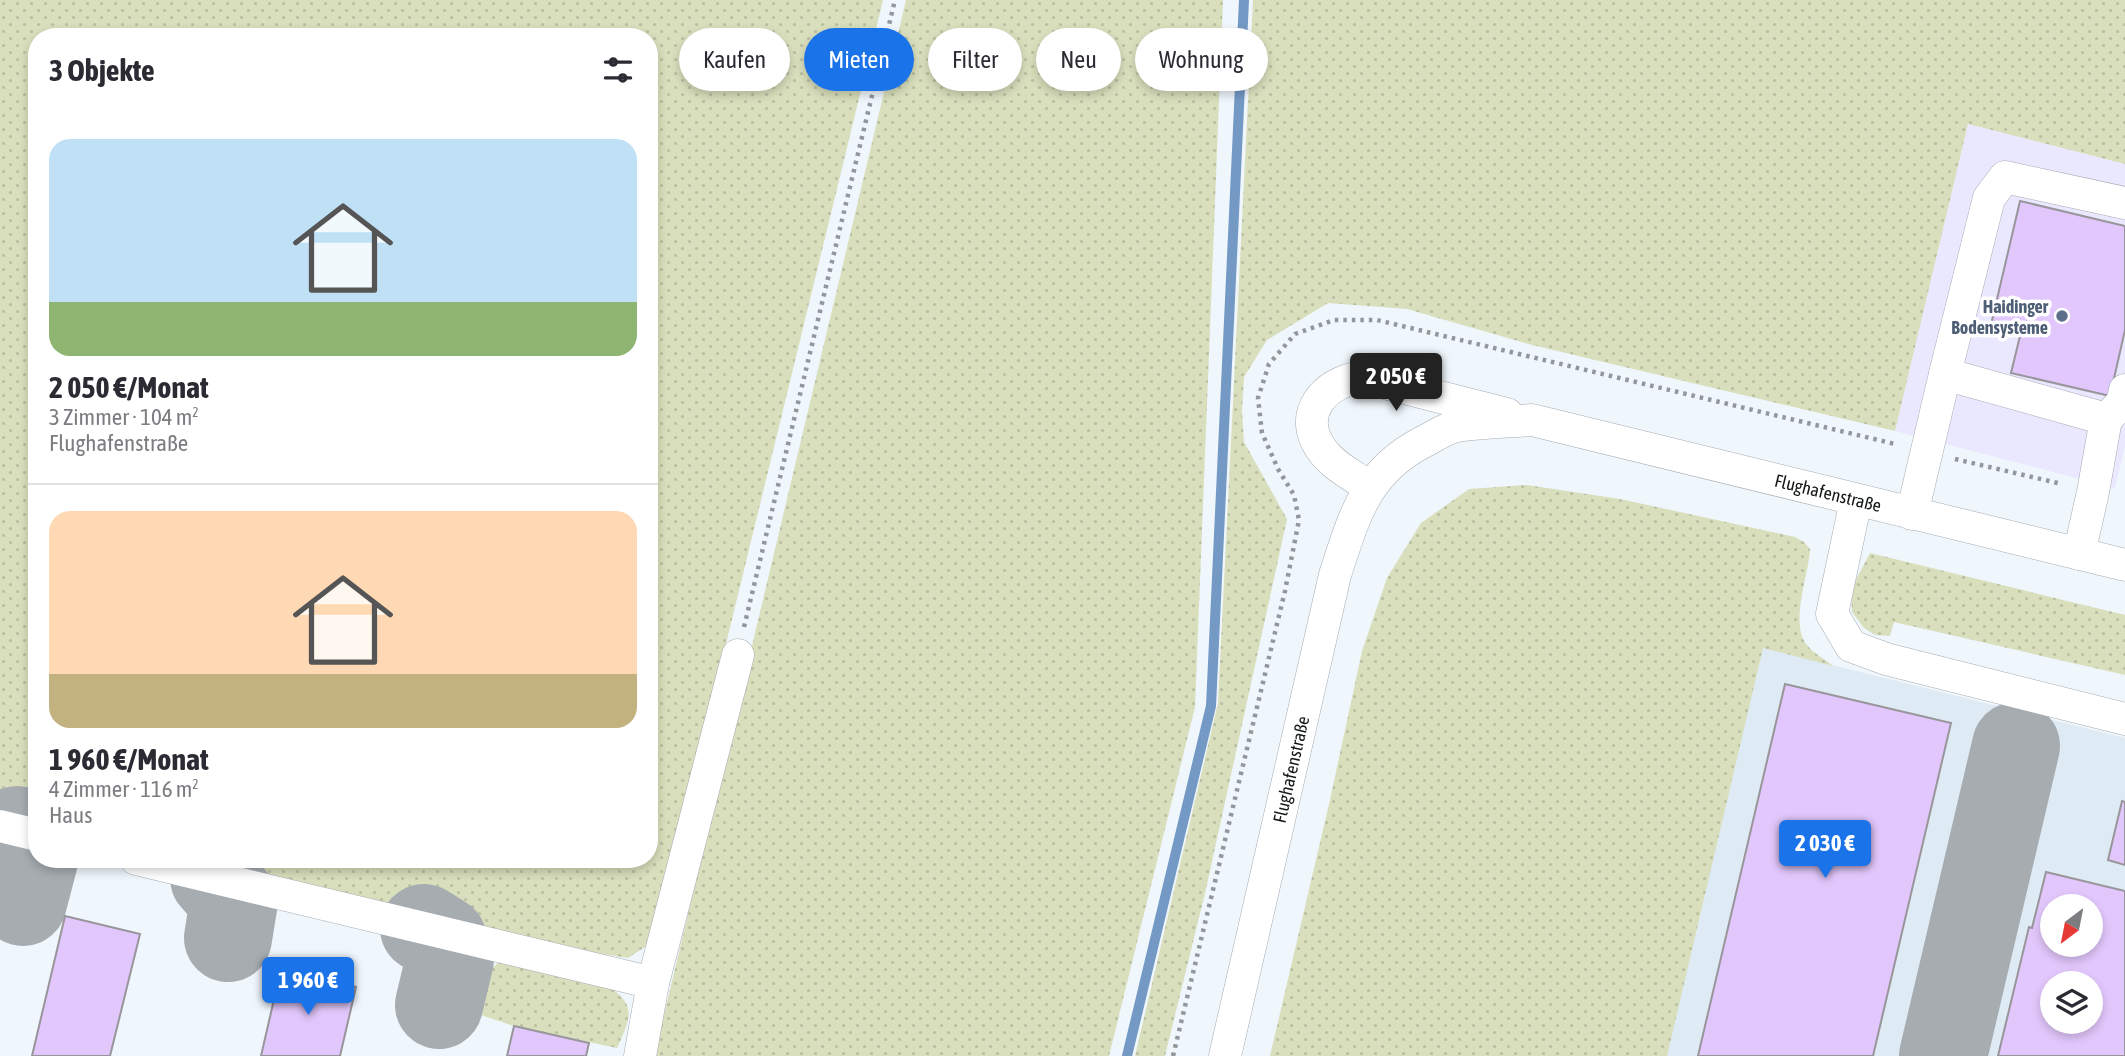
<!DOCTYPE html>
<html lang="de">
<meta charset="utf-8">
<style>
:root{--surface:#fff;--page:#f7f7f7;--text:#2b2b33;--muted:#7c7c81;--line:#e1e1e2;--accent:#1a73e8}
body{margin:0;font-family:"Asap Condensed",sans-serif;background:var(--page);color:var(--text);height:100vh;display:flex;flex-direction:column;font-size:26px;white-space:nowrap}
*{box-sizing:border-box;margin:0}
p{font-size:23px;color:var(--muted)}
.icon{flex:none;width:38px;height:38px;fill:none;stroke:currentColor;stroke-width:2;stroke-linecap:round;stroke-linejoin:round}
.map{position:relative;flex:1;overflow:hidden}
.drawer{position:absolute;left:28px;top:28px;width:630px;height:840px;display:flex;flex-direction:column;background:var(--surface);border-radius:28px;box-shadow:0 4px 10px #0003}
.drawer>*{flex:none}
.top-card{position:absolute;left:679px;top:28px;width:665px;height:63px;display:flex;gap:14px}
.needle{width:46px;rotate:212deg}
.buttons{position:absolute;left:2040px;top:894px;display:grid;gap:14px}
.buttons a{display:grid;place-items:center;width:63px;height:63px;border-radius:50%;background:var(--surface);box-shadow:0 4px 10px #0003;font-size:35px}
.price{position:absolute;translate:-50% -60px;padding:0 16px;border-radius:7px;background:var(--accent);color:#fff;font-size:23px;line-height:46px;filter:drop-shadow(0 2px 4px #0008)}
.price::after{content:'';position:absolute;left:50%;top:42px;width:21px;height:16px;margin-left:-10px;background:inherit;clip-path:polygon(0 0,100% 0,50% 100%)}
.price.on{background:#222;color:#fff}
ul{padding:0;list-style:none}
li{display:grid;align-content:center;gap:14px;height:371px;padding:0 21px}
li+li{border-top:2px solid var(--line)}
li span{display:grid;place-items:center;height:217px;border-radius:21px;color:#555}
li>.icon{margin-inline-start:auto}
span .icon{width:126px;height:126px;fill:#fffc;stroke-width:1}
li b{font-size:30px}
h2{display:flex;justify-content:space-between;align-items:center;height:84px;padding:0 21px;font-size:30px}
.tag{padding:0 24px;border-radius:32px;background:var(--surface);box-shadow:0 4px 10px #0003;font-size:24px;line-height:63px}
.tag.on{background:var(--accent);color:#fff}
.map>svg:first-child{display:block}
.built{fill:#deeaf4;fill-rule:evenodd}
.industrial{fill:#eae8fe}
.grass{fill:url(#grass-dots)}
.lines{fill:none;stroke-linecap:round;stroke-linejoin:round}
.stream{stroke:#7399c4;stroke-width:10}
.taxiway{stroke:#a6acb0;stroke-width:88}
.building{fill:#e2c7fc;stroke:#98959b;stroke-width:2;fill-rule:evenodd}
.minor-casing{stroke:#a6acb2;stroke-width:33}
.path{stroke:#92979b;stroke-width:4.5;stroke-dasharray:3.5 5;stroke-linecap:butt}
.minor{stroke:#fff;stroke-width:32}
.service-dot{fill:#5c6f8a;stroke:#fff;stroke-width:2.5}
.labels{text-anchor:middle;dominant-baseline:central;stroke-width:7;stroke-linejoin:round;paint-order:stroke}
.service-label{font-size:18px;font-weight:bold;fill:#4e5e75;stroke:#fff;text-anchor:end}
.street-label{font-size:18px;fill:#141718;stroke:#fff}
</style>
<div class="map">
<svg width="2125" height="1056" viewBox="0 0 2125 1056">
<defs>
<pattern id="grass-dots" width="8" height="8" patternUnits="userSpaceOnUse" patternTransform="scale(1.75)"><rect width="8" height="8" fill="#d9dfbc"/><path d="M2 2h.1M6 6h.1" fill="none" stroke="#b9bfa1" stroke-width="1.8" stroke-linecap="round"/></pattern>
</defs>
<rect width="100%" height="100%" fill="#eff6fc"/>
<path class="built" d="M 1764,648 L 2125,738 L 2125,1056 L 1329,1056 ZM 2053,906 L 2091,906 L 2091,945 L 2053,945 ZM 2053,984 L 2091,984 L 2091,1022 L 2053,1022 Z"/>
<polygon class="industrial" points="1968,124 2125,164 2125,446 2115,488 1895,431"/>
<g class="grass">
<polygon points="0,0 883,0 674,857 648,945 628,958 578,950 179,859 649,859 649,37 37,37 37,827 0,819"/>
<polygon points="906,0 1223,0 1195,707 1109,1056 657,1056 658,1040"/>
<polygon points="1253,0 2125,0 2125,164 1968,124 1895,431 1532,345 1407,309 1328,303 1267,340 1244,377 1242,411 1244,442 1287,519 1206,889 1165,1056 1135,1056 1218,703"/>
<path d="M 1527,485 L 1620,499 L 1795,537 L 1804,542 L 1810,549 C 1809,574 1789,624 1807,645 C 1813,653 1825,659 1833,666 L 1763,648 L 1667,1056 L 1270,1056 L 1330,800 L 1362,651 L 1387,578 L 1421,523 L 1469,489 Z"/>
<polygon points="1870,553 2125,615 2125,675 1894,622 1890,636 1875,635 1864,628 1852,612 1851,589"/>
<path d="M 499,962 L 605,984 C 638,1005 631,1017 617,1048 L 514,1026 L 478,1014 L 473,1006 L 479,979 Z"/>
</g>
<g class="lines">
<polyline class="stream" points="1127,1056 1211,706 1244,0"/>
<g class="taxiway">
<polyline points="17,830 30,844 35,856 23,902"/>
<polyline points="214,878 234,901 228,938"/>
<polyline points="424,928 443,940 450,959 439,1005"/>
<polyline points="1943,1056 2016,746"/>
</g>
</g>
<g class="building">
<polygon points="2020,201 2125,226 2125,330 2110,396 2011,373 2020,336 1990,329"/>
<polygon points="1785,684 1951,723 1873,1056 1698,1056"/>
<polygon points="2122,801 2125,802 2125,865 2108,860"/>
<path d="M 2046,872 L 2125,891 L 2125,1056 L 1998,1056 L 2029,927 L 2032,928 ZM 2053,906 L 2091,906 L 2091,945 L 2053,945 ZM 2053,984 L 2091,984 L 2091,1022 L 2053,1022 Z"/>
<polygon points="65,916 140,934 110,1056 32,1056"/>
<polygon points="281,969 356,987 340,1056 261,1056"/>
<polygon points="514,1026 589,1043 586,1056 507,1056"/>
</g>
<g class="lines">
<defs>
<g id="minor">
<polyline points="1945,374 1989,198 2005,177 2125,203"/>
<polyline points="2106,419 2122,403 2125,390"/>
<path d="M 1369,487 C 1354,476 1333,466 1322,450 C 1296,415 1324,382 1361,377 L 1507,414"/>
<polyline points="1856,500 1832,614 1851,646 1886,659 2125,719"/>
<polyline points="1912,514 1945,374 2106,419 2093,492 2079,554"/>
<polyline points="0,826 37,835"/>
<polyline points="136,859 653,983"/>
<polyline points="640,1056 653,983 738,655"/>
<path id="s1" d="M 1225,1056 L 1335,575 C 1354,517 1365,472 1423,442 C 1433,437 1446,428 1457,426 C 1481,422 1507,422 1532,420 L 2125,565"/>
</g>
</defs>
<use href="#minor" class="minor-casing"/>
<g class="path">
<polyline points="1955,459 2062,484"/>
<polyline points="744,627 895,0"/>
<polyline points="1173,1056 1285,591 1299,520 1294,495 1278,469 1262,433 1258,398 1269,364 1295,334 1334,320 1377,320 1895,444"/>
</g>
<use href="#minor" class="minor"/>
</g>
<circle class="service-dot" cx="2062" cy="316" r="7"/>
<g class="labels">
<g class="service-label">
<text x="2048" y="306">Haidinger<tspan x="2048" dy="21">Bodensysteme</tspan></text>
</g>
<g class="street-label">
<text stroke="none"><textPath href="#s1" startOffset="1076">Flughafenstraße</textPath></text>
<text stroke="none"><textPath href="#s1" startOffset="294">Flughafenstraße</textPath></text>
</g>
</g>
</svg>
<div class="buttons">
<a><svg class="needle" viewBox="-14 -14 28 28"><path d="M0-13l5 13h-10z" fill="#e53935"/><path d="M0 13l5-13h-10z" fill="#7c7c81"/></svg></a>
<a><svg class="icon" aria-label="layers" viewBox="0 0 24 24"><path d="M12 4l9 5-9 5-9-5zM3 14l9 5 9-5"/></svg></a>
</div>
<b class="price on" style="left:1396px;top:413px">2 050 €</b>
<b class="price" style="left:1825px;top:880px">2 030 €</b>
<b class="price" style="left:308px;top:1017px">1 960 €</b>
<div class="top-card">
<a class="tag">Kaufen</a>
<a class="tag on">Mieten</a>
<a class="tag">Filter</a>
<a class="tag">Neu</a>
<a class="tag">Wohnung</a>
</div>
<section class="drawer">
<h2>3 Objekte<svg class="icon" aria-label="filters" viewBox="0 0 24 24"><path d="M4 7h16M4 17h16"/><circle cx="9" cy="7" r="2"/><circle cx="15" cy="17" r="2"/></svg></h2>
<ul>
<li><span style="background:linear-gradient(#bfe0f5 75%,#8fb573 0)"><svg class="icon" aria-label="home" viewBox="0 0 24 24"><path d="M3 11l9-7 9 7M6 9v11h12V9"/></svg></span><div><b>2 050 €/Monat</b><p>3 Zimmer · 104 m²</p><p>Flughafenstraße</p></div></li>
<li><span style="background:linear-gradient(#ffd9b3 75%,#c2b280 0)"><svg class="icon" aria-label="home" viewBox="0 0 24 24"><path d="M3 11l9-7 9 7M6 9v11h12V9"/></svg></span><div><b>1 960 €/Monat</b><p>4 Zimmer · 116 m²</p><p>Haus</p></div></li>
</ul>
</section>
</div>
